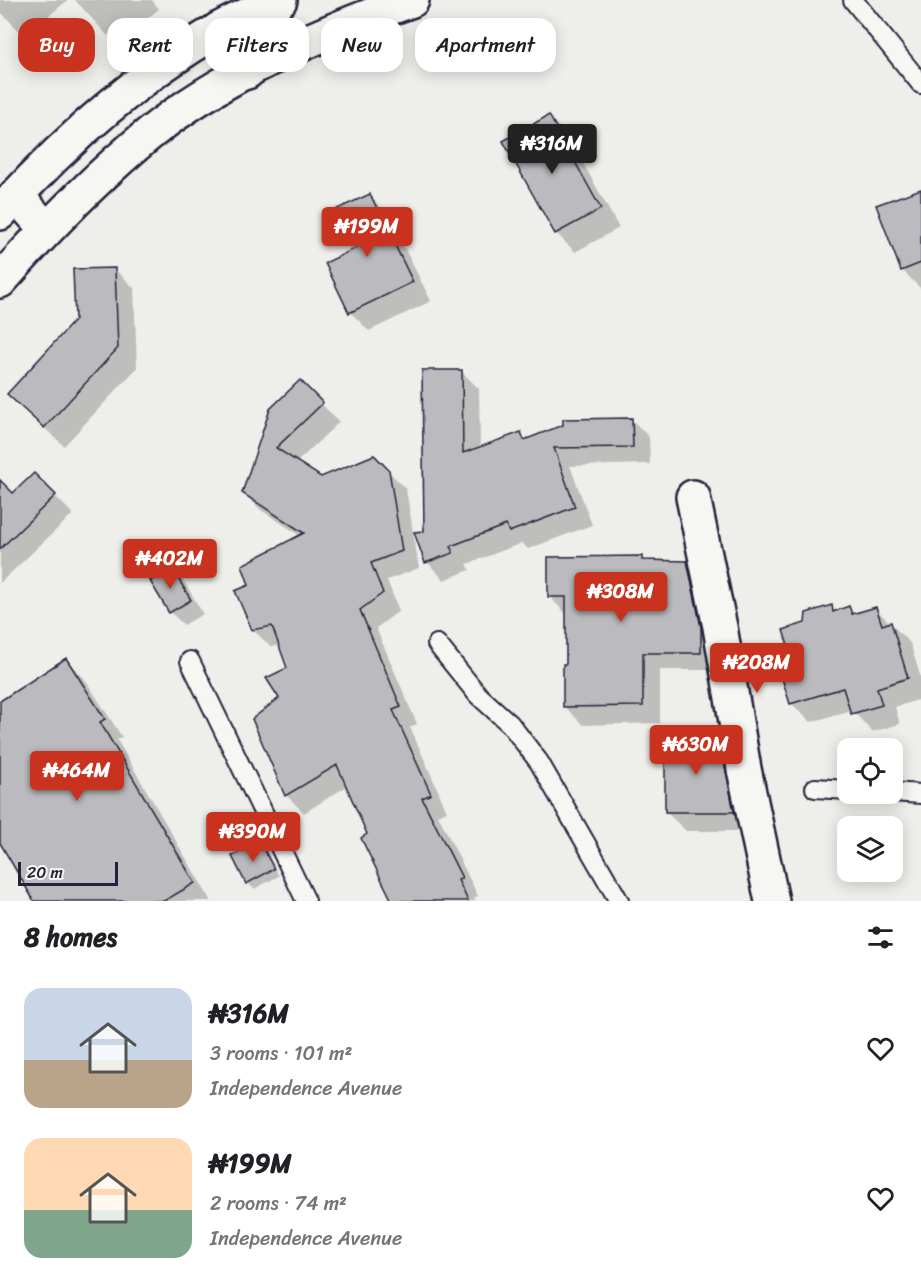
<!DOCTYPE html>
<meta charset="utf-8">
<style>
:root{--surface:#fff;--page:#f2f2f2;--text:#202124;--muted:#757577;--accent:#c8321e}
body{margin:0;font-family:Sriracha,sans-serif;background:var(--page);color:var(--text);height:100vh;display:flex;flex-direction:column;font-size:22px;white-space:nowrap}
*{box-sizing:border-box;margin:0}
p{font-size:20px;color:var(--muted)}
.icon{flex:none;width:33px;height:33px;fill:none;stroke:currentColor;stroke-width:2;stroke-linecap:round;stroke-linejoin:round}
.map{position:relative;height:901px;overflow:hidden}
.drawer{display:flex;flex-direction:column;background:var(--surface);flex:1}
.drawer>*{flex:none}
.top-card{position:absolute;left:18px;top:18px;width:600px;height:54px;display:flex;gap:12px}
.buttons{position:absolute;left:837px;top:738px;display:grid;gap:12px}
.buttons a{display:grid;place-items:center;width:66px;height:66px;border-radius:12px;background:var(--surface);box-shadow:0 3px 15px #0003;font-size:30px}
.scale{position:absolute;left:18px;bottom:15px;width:100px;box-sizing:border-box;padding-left:6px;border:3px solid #22223b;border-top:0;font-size:16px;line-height:21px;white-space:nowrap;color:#22223b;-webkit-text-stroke:4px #f6f6f2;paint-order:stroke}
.price{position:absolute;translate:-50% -51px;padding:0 14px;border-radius:6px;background:var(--accent);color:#fff;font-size:20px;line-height:39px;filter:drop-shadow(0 2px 3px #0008)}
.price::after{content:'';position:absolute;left:50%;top:36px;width:18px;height:14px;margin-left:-9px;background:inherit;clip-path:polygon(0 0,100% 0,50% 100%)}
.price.on{background:#222;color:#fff}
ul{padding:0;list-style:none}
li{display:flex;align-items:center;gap:18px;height:150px;padding:0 24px}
li span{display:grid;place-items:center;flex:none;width:168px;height:120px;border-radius:18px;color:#555}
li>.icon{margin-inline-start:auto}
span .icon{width:72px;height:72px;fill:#fffc;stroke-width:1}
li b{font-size:26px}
h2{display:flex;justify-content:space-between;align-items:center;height:72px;padding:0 24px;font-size:26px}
.chip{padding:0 21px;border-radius:18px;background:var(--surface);box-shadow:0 3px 15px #0003;font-size:21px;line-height:54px}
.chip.on{background:var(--accent);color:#fff}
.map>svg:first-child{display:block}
.shadow{fill:#0003}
.building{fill:#bbbbbf;stroke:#22223b;stroke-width:1.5}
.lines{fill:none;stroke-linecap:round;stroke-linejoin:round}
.service-casing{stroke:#22223b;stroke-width:22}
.minor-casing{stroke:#22223b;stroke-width:38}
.secondary-casing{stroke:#22223b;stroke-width:38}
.primary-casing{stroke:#22223b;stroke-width:38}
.service{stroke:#f6f6f2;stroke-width:18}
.minor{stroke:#f6f6f2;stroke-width:33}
.secondary{stroke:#f6f6f2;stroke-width:33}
.primary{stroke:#f6f6f2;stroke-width:33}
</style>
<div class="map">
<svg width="921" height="901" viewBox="0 0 921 901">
<rect width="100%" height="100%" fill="#eeeeeb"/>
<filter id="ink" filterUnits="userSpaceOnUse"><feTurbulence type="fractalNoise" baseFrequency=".0167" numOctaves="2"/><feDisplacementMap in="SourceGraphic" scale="12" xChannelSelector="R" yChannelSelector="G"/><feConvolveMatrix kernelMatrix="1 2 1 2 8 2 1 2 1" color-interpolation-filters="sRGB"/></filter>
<g filter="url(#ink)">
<g class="shadow">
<polygon points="0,0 68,0 24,36 0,11"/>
<polygon points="75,0 152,0 159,9 135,28 126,21 108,36"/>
<polygon points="549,117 568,136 619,228 575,252 556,233"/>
<polygon points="921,190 921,289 902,270"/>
<polygon points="369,195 388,215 431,301 369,331 350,312 358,249"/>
<polygon points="115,269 134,288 137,368 64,446 28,413 76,321"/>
<polygon points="461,371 479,389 480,448 520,434 527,440 631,419 649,437 650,464 570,466 592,525 528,549 522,543 467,564 470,570 444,580 427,562 426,532"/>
<polygon points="300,382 339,422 296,463 321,479 373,456 406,489 419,568 387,580 399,611 376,628 417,724 410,727 447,811 438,815 478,896 474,898 476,901 394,901 369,835 347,786 304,813 286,795 254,720 281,698 289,669 280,645 271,647 253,630 251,586 301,536 261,510 244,493"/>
<polygon points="34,475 73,514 0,583 0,482 13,495"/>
<polygon points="641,557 646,562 686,562 705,580 718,670 660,670 660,723 583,725 565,707 568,665 567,615 549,596"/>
<polygon points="172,570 185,583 203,614 184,625 170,612 153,581"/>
<polygon points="831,607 836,612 849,608 855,615 875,608 910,643 921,678 921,699 895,707 900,724 872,732 852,710 811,722 791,703 792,653 806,624"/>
<polygon points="66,660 84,678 122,737 117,740 211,901 36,901 0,840 0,741"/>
<polygon points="719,739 738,758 752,831 686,831 666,812"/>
<polygon points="259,844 266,850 279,876 254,889 248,883"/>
</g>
<g class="building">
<polygon points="549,115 601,209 555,234 503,141"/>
<polygon points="921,189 921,263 901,271 876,205"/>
<polygon points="370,194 413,282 349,313 325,263 356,248 337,209"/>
<polygon points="115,268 118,348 44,428 7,394 75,320 73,269"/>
<polygon points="422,370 462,370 463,453 521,432 524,440 563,425 563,419 632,418 633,447 554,448 575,507 509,532 506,525 451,546 453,553 425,563 414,532 424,531"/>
<polygon points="300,380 323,403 276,448 321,477 374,455 389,470 402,551 371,563 383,593 360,610 401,707 393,710 431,794 422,798 462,878 458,880 468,901 392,901 361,838 367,834 337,765 285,796 252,719 279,698 266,678 287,668 272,626 252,630 235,591 249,585 242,565 304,533 242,493 270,409"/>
<polygon points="34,473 56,495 0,549 0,480 13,493"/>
<polygon points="642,556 642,560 687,561 701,627 701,653 643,653 643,706 563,707 563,664 566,664 566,597 548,597 548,557"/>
<polygon points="172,568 191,600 169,613 150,581"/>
<polygon points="832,605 833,612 849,606 852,614 876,607 882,625 891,622 908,678 877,688 882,705 851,714 843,688 790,704 775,656 790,652 783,630 805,623 806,613"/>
<polygon points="66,658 105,719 100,722 195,883 164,901 34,901 0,843 0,701"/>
<polygon points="665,737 720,738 734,812 665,812"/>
<polygon points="260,842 274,869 246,884 232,856"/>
</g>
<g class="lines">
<defs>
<g id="service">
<polyline points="853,0 921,84"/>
<polyline points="437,644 478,695 510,724 539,762 619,901"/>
<polyline points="190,661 306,901"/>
<polyline points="815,788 848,790"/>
<polyline points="892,792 921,794"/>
</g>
<polyline id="minor" points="693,497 720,627 744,769 772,901"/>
<g id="secondary">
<polyline points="219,29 247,72"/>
<polyline points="16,195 46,229"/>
</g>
<g id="primary">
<path d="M 0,213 C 64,142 135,78 218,30 C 238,18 260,10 280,0"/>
<path d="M 0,281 C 46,229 95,178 149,134 C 223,74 323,32 412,0"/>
</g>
</defs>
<use href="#service" class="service-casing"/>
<use href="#minor" class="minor-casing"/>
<use href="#secondary" class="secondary-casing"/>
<use href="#primary" class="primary-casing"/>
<use href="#service" class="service"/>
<use href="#minor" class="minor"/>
<use href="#secondary" class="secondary"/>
<use href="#primary" class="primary"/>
</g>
</g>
</svg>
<div class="buttons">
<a><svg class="icon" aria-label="locate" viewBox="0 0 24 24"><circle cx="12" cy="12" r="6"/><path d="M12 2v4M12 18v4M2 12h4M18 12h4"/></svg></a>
<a><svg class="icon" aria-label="layers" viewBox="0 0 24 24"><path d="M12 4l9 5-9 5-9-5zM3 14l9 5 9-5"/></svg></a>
</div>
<div class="scale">20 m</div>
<b class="price on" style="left:552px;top:175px">₦316M</b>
<b class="price" style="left:367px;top:258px">₦199M</b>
<b class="price" style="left:170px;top:590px">₦402M</b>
<b class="price" style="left:621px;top:623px">₦308M</b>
<b class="price" style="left:757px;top:694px">₦208M</b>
<b class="price" style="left:696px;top:776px">₦630M</b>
<b class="price" style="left:77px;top:802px">₦464M</b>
<b class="price" style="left:253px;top:863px">₦390M</b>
<div class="top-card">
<a class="chip on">Buy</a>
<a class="chip">Rent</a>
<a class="chip">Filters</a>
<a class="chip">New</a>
<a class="chip">Apartment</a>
</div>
</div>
<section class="drawer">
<h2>8 homes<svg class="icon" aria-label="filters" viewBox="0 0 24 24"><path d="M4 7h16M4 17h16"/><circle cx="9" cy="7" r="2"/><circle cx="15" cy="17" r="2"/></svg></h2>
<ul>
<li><span style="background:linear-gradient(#c9d6e8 60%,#b9a48a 0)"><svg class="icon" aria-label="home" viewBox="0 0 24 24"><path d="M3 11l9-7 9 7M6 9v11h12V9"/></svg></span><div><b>₦316M</b><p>3 rooms · 101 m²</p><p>Independence Avenue</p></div><svg class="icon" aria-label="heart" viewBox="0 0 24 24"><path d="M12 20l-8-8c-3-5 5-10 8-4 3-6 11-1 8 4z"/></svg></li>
<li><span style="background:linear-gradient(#ffd9b3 60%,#7fa58c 0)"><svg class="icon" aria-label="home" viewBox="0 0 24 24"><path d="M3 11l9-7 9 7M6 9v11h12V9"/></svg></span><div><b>₦199M</b><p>2 rooms · 74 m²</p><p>Independence Avenue</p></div><svg class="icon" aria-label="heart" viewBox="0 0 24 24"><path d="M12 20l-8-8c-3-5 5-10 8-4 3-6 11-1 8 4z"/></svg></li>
</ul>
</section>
